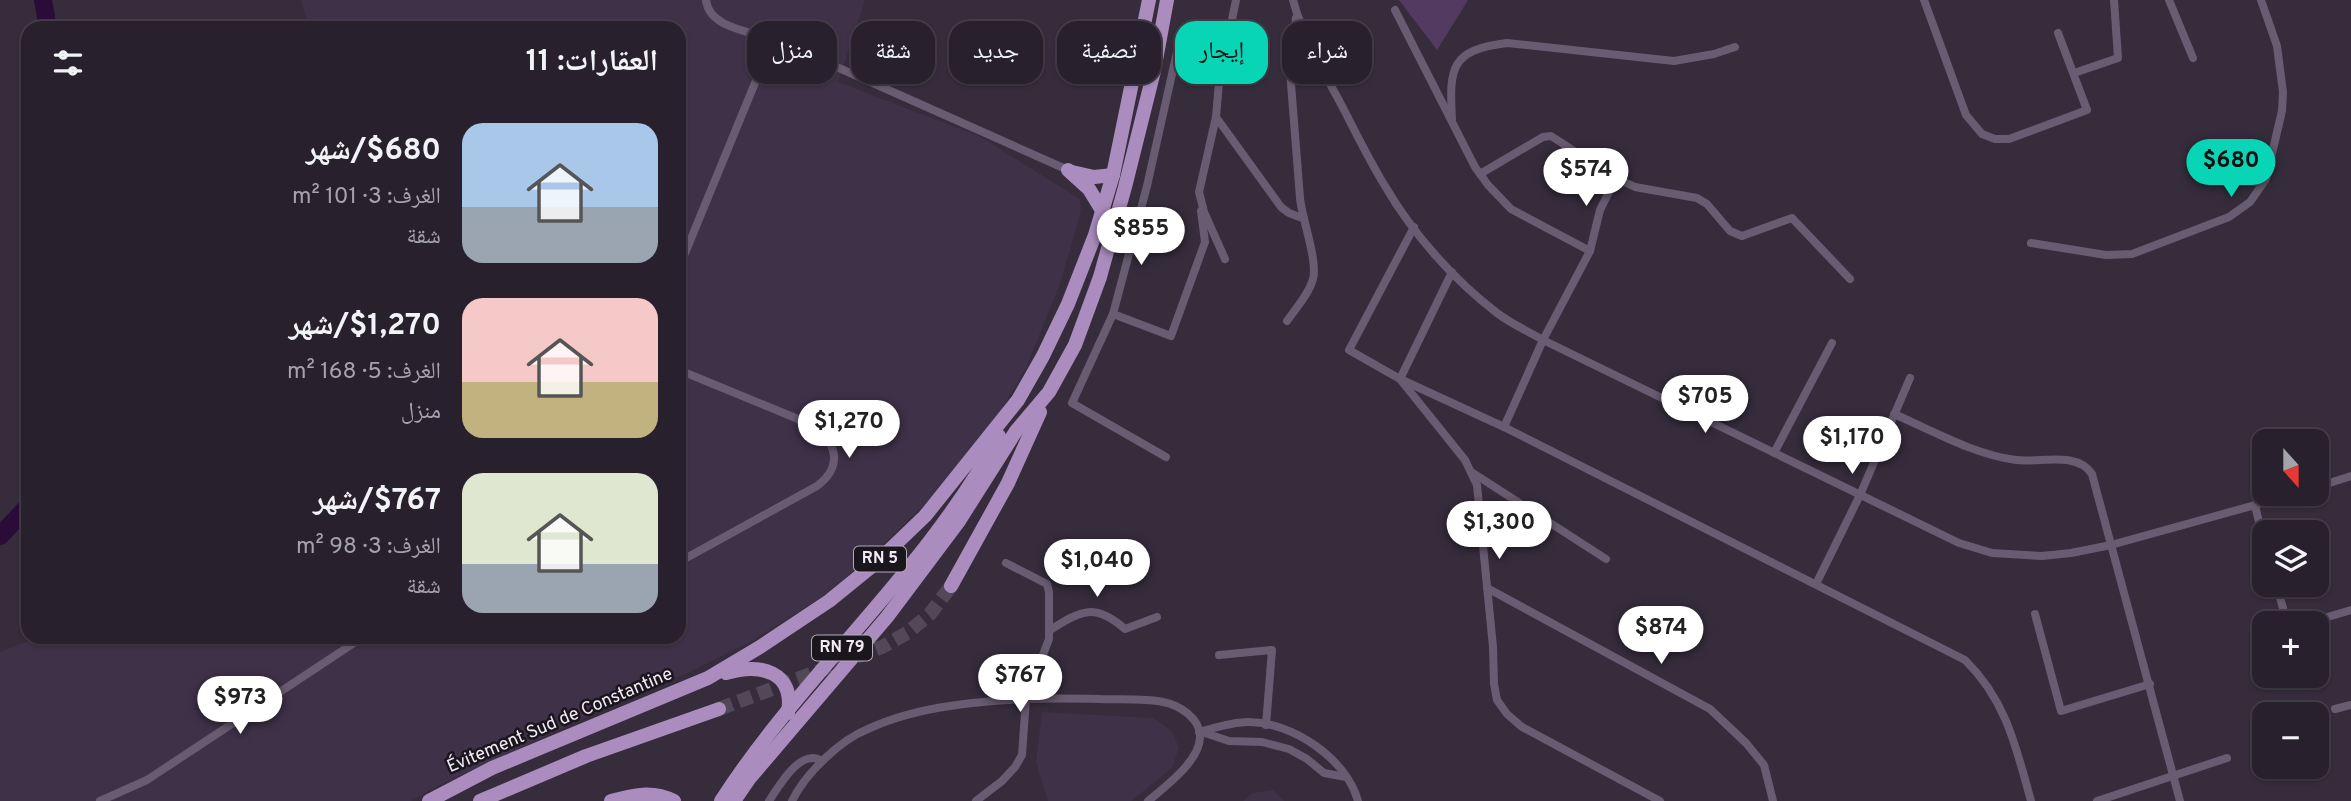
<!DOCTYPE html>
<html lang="ar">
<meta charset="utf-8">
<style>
:root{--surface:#28212d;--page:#302935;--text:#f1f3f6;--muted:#a5a3aa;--line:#443e49;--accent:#08d5b5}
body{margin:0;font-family:Overpass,"Noto Naskh Arabic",sans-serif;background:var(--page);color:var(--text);direction:rtl;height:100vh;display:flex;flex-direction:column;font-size:26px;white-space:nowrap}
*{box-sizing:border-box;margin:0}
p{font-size:23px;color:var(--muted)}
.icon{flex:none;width:38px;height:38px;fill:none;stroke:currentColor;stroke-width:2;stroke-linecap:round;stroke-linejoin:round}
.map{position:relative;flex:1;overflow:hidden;direction:ltr}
.side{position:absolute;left:21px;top:21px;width:665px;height:623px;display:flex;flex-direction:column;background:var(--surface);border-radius:21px;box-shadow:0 2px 5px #0004,0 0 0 2px var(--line);direction:rtl}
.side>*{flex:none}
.banner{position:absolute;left:707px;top:21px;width:665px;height:63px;direction:rtl;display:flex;gap:14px}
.needle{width:46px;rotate:159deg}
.tools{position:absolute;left:2252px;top:429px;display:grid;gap:14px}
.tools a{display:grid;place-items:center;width:77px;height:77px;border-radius:14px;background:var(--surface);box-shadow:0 2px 5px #0004,0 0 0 2px var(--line);font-size:35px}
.price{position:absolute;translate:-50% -60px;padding:0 16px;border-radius:24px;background:#fff;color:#222;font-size:23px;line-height:46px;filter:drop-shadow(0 2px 4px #0008)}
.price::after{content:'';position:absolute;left:50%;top:42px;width:21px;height:16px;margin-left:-10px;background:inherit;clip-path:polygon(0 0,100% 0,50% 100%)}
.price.active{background:var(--accent);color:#111}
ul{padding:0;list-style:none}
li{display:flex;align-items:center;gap:21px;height:175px;padding:0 28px}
li span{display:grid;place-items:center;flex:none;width:196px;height:140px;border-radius:21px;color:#555}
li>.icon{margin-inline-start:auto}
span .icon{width:84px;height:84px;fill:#fffc;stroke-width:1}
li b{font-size:30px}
h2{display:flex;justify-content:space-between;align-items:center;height:84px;padding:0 28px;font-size:30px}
.tag{padding:0 24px;border-radius:21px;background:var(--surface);box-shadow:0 2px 5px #0004,0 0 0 2px var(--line);font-size:24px;line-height:63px}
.tag.active{background:var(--accent);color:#111}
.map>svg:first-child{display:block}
.built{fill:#3f3148}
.green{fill:#523a60}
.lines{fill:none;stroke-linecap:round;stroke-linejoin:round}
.river{stroke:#290c38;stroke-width:18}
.trunk-tunnel{stroke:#524958;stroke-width:14;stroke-dasharray:14 7;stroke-linecap:butt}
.minor{stroke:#695b71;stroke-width:8}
.trunk{stroke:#aa8dbe;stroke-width:14}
.labels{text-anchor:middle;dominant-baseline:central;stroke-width:5;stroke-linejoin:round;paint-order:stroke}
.shield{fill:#1b161e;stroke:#b2abb6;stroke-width:2}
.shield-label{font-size:16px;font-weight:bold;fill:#f2ebf7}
.street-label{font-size:18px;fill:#f2ebf7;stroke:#1b161e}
</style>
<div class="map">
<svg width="2351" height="801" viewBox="0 0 2351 801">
<rect width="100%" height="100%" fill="#362c3c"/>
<g class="built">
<polygon points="301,0 865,0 838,82 981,137 1080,199 1081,211 1060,284 1026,368 989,430 922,507 870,557 819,599 750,642 683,675 617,703 436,787 411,801 0,801 0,652 39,637 679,637 679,28 309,28"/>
<polygon points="1042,712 1153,718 1171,730 1179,747 1172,768 1131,801 1048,801 1036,762"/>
<polygon points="1273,790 1284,801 1243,801 1252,793"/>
</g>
<polygon class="green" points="1399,0 1468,0 1437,50"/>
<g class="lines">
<g class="river">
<polyline points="43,0 48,28"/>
<polyline points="0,536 28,506"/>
</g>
<polyline class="trunk-tunnel" points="719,709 882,647 907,633 930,614 951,586"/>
<g class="minor">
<path d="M 706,0 C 709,28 750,31 771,39 C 782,42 793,47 803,52 L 1068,170"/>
<path d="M 1293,0 C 1303,38 1324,72 1342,106 C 1356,133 1369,160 1385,186 C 1413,234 1453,279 1497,313 C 1511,324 1528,331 1543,340 L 1959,543 L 1992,553 L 2042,556 L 2071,553 L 2111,545 L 2295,494"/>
<polyline points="1924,0 1966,115 1982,134 1995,139 2009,139 2087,110 2058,33"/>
<polyline points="2169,0 2193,58"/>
<polyline points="1395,10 1475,167 1488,185 1511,209 1590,251 1543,340 1504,427"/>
<polyline points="2074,73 2118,58 2114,0"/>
<polyline points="1216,117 1281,207 1289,213 1302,218"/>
<path d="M 1452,119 C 1449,67 1451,50 1507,43 L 1674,61 L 1714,54 L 1735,47"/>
<polyline points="1480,174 1543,137 1551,136 1616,178 1635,187 1697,198 1707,204 1730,231 1742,236 1792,218 1850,279"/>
<path d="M 1414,227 L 1349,350 L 1400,379 L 1504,427 L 1965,660 C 2006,700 2016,747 2031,801"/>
<polyline points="2031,243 2106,255 2132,254 2229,217 2250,202 2266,179 2282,111 2283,92 2277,46 2261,0"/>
<polyline points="1109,245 1131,251"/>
<polyline points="1590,251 1600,210 1616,178"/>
<polyline points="1225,259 1204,212 1199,192 1216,117 1219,82 1236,0"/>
<polyline points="679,268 773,39"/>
<polyline points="1452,272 1400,379 1465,460 1477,485 1493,647 1494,684 1497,700 1507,714 1522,727 1660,801"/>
<polyline points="1113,314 1171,336 1205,242 1201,211"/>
<path d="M 1287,321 C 1296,308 1309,294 1313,279 C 1318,261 1302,219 1300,198 L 1290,71 L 1296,18"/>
<path d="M 679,370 L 815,426 C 838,445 842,467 817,486 L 679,562"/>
<path d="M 1894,414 C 1931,430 1975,455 2016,460 C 2040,463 2077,451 2092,474 L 2180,801"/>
<polyline points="1774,453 1832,343"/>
<polyline points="1166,457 1072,403 1113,314 1147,186 1181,34"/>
<polyline points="1473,473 1606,559"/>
<polyline points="2317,487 2351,476"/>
<polyline points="2255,506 2264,541"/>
<polyline points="1816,584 1860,495 1910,378"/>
<polyline points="2276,584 2285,615 2292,623"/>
<polyline points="1487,588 1710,709 1746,743 1764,765 1773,801"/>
<polyline points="2035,614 2061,711 2150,684"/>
<polyline points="2307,623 2351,610"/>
<path d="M 1050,630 C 1081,611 1094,602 1125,629 L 1157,617"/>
<polyline points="1219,655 1272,650 1266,725"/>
<polyline points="2335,709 2351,705"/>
<path d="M 1199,732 C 1214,728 1232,722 1248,722 C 1292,722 1346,758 1358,801"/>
<polyline points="1202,732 1229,741 1262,742 1289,749 1307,759 1324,773 1346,777"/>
<polyline points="100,801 147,780 363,637"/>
<path d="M 769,801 C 779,786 801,747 822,761"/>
<path d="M 792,801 C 805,774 840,740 868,729 C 894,717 922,710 950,706 C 1000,698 1049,698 1099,699 C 1120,700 1143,698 1163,702 C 1179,705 1200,718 1200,736 C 1201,760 1165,787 1148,801"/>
<polyline points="976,801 1002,781 1015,767 1022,755 1026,699 1049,639 1049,592 1047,584 1006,563"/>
<polyline points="2097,801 2227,758"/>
</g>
<g class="trunk">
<polyline points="1068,170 1089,189 1103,212"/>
<polyline points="1072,172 1094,177 1113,175"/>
<polyline points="951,586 1008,483 1040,412"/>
<path d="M 726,673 C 760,663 795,671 788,713"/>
<polyline points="429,801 492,768 708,678 760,647 829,601 877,562 925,516 1018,400 1043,356 1068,304 1095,235 1113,175 1149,0"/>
<polyline points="480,801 586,756 719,709"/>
<path d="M 611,801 C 633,795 652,790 674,801"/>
<path d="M 721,801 C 804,672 926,572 999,436"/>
<polyline points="734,801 749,779 887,617 959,521 1016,431 1049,392 1075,345 1100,277 1125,187 1154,71 1167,0"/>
</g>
</g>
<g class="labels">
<g class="shield">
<rect x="854" y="546.5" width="52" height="25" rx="5"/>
<rect x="812" y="635.5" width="60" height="25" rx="5"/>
</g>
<g class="shield-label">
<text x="880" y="559">RN 5</text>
<text x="842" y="648">RN 79</text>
</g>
<g class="street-label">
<text transform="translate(560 721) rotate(-23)">Évitement Sud de Constantine</text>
</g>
</g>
</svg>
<div class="tools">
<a><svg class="needle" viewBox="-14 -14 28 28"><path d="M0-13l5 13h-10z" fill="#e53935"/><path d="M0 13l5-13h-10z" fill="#a5a3aa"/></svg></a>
<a><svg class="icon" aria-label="layers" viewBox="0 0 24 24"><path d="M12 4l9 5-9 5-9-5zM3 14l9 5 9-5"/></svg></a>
<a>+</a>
<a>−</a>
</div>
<b class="price active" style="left:2231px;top:199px">$680</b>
<b class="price" style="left:1586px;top:208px">$574</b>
<b class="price" style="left:1141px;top:267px">$855</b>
<b class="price" style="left:1705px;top:435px">$705</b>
<b class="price" style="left:849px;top:460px">$1,270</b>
<b class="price" style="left:1852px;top:476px">$1,170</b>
<b class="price" style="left:1499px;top:561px">$1,300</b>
<b class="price" style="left:1097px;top:599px">$1,040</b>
<b class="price" style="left:1661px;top:666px">$874</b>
<b class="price" style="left:1020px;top:714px">$767</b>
<b class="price" style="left:240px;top:736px">$973</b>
<div class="banner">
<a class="tag">شراء</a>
<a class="tag active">إيجار</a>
<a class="tag">تصفية</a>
<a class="tag">جديد</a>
<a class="tag">شقة</a>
<a class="tag">منزل</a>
</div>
<section class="side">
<h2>العقارات: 11<svg class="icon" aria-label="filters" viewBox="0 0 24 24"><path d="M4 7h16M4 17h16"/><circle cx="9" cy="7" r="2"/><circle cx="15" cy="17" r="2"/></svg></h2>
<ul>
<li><span style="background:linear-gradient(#a9c7e8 60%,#9aa5b1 0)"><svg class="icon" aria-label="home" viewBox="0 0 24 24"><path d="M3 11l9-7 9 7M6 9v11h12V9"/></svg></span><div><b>$680/شهر</b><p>الغرف: 3 · 101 m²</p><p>شقة</p></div></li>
<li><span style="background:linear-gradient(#f6c9c9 60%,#c2b280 0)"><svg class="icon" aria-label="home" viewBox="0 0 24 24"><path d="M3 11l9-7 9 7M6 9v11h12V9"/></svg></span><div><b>$1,270/شهر</b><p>الغرف: 5 · 168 m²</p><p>منزل</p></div></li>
<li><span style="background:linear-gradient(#dfe7d0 65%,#9aa5b1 0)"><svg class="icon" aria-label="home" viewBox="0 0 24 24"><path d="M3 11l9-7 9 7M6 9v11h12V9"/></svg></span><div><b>$767/شهر</b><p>الغرف: 3 · 98 m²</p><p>شقة</p></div></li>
</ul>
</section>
</div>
